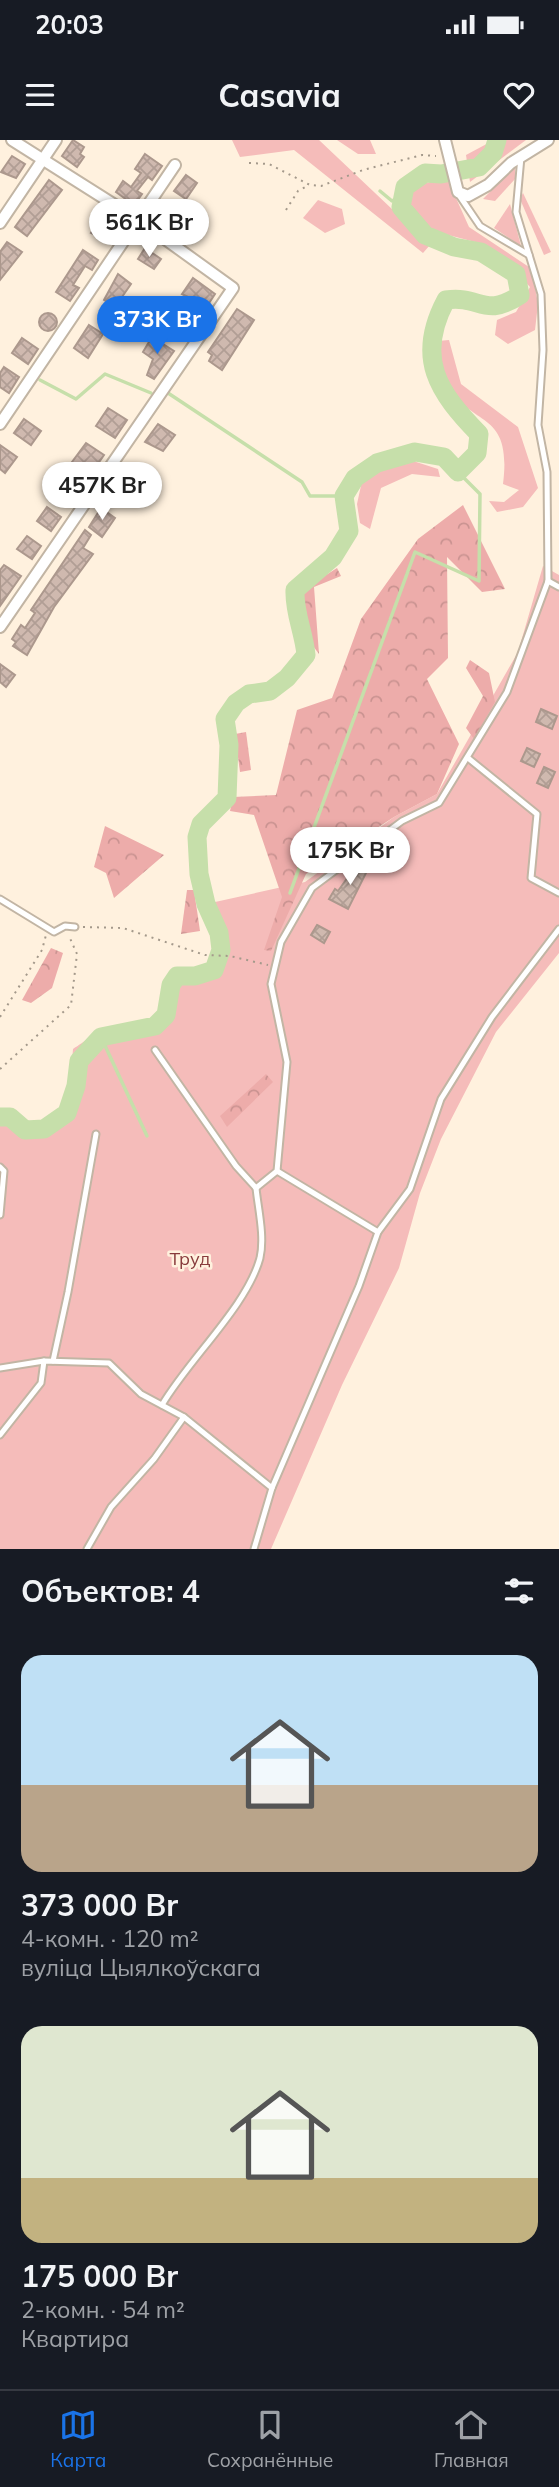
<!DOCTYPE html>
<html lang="ru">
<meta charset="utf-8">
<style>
:root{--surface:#171b24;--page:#242831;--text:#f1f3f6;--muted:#9ea1a6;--line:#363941;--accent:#1a73e8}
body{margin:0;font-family:Mulish,sans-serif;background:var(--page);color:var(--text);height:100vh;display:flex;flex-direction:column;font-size:26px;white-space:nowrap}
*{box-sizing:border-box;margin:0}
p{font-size:23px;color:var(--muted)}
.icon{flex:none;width:38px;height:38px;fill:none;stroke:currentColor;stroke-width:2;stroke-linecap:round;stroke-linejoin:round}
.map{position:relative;height:1409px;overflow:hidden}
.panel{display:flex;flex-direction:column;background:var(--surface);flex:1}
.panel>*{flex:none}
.price{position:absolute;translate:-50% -60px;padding:0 16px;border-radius:24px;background:#fff;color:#222;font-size:23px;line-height:46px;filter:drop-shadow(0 2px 4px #0008)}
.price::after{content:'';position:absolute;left:50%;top:42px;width:21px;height:16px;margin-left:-10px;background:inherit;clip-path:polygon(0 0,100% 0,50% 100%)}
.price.current{background:var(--accent);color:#fff}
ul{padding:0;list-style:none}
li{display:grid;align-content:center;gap:14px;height:371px;padding:0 21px}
li span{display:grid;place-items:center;height:217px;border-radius:21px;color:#555}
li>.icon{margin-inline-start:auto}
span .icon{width:126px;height:126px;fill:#fffc;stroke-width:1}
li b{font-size:30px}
h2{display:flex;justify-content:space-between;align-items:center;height:84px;padding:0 21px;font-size:30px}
.status{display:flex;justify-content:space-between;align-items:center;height:49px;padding:0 35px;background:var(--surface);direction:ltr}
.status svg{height:19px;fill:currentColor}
header{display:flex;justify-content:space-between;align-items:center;height:91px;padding:0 21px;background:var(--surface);font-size:32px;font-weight:700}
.dock{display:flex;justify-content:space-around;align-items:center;height:98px;border-top:2px solid var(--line);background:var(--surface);font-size:19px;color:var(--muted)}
.dock a{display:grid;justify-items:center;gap:4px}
.dock .current{color:var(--accent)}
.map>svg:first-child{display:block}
.green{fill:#f5bcba}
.forest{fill:url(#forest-crowns)}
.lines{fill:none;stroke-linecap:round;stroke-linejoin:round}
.stream{stroke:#c6dfaa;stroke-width:3.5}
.river{stroke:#c6dfaa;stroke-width:19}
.building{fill:url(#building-cross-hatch);stroke:#ac988d;stroke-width:2}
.service-casing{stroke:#c2b5a4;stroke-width:9}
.minor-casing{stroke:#c2b5a4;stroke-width:14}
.path{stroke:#a4998b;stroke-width:2;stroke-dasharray:2 5;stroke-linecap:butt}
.service{stroke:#fff;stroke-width:5}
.minor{stroke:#fff;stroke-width:10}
.labels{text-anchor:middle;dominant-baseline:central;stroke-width:5;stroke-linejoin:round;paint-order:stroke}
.park-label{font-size:18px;fill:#883b3c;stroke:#fff1de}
</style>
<div class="status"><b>20:03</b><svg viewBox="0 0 49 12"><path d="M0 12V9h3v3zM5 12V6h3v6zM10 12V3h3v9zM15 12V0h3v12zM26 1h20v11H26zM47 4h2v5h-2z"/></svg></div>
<header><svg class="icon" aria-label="menu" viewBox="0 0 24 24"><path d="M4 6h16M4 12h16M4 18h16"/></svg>Casavia<svg class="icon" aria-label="heart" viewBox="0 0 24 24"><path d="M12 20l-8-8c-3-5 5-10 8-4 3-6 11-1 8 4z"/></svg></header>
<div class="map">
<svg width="559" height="1409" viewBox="0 0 559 1409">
<defs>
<pattern id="forest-crowns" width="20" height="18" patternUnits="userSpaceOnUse" patternTransform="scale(1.75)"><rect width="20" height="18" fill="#edacaa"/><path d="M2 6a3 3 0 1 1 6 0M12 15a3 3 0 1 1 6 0" fill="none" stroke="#ca9391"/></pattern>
<pattern id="building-cross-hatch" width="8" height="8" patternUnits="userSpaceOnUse" patternTransform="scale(1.75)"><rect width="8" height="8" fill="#cfb9af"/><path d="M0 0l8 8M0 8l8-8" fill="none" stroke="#b19e95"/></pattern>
</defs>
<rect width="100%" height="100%" fill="#fff1de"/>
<g class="green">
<polygon points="232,0 319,0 430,105 423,113 294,10 240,17"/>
<polygon points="337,0 370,0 376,14 358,14"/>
<polygon points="494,0 526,0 470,42 466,15"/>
<polygon points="515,26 515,39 495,61 483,59"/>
<polygon points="447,38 469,87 532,129 538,164 535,190 508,204 495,195 497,180 516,172 530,147 500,115 479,103 429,90 404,63 418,45"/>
<polygon points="523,53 551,112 544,115 520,59"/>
<polygon points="318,60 342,69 345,84 325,93 303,78"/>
<polygon points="510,64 521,106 494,88"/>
<path d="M 449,200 L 461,244 L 518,287 L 538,348 L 523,367 L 497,372 L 489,361 L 504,362 L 519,350 L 503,344 C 513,265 467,291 445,238 C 440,227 440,212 438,201 Z"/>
<polygon points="410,320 438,329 440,337 412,334 381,348 370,389 360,383 357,364 362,341 393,322"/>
<path d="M 543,426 L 559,435 L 559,813 L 496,892 L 441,999 L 420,1053 L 399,1128 L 342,1245 L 271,1409 L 0,1409 L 0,977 L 10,977 L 25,990 C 75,988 70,947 73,909 C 84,902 100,889 112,888 C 132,886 148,896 163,877 C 172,866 169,848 177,836 L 195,836 L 214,830 C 224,801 218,792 206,764 L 305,742 L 394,677 L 437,654 L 518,512 Z"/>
</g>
<g class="forest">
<polygon points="463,365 505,449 482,452 447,417 448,518 427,539 459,604 437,654 394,677 306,734 271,811 264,810 282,757 254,675 230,671 233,657 276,655 297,570 332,558 361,479 418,399"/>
<polygon points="337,428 341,436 314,447 319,514 313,506 301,451"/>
<polygon points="470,520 489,533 495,562 474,599 466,588 483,556 466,528"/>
<polygon points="246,592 251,630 240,632 235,594"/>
<polygon points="105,686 164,715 114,758 106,733 94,727"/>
<polygon points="187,750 194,750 200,791 181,794"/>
<polygon points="51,808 63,813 52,848 31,863 22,860"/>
<polygon points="266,934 273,942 227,987 220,976"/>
</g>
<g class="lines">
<g class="stream">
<polyline points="380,51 392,61 403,55"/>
<polyline points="40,240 76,259 105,234 151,253"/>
<polyline points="168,253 302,342 310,356 344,356"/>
<polyline points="290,753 415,412 479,441 480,354 458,332"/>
<polyline points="101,897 147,996"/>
</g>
<path class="river" d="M 0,977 L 10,977 L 25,990 L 44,989 L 67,973 L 76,946 L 79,921 L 101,897 L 155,886 L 166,875 L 171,845 L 177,836 L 195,836 L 214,830 L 221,810 L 219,793 L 206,764 L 199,734 L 197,697 L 201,684 L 227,658 L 229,605 L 225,579 L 236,563 L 249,554 L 270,551 L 287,538 L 306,515 C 304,492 294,473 295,450 L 333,417 L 349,391 L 344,356 L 355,338 L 377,323 L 415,312 L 444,317 L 458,332 L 477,313 L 479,294 C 438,252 415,218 446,160 C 481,155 484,179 520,155 L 516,134 L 481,112 L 454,107 L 425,95 L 401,67 L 405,47 L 425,33 L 441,34 L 479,27 L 493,13 L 497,0"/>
</g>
<g class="building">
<polygon points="73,0 84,7 80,14 84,17 77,27 62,16"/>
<polygon points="145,14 162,26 152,40 148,37 137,51 142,54 134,65 116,52 123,41 131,47 141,33 135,29"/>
<polygon points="12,16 25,24 16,38 1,32"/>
<polygon points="186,35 197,43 186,59 174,51"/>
<polygon points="49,40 62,50 27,96 15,87"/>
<polygon points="165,70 182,82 173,94 155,82"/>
<polygon points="102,77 118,88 108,102 91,93"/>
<polygon points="7,102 22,112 0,140 0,112"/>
<polygon points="145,108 161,119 154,129 138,119"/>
<polygon points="83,110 98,120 92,130 85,126 73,145 79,148 70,161 56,152"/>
<polygon points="118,134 131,144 115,167 104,160"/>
<polygon points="193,138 215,154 186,198 169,186 188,157 182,154"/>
<polygon points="237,169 254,180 222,230 209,221 212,215 208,212"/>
<circle cx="48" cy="182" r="9"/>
<polygon points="89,185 103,194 88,218 74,208"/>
<polygon points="152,197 174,211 154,239 147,235 153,219 143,212"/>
<polygon points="22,198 38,209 28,224 12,213"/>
<polygon points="4,227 19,237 9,253 0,247 0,233"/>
<polygon points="108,268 127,280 115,298 96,286"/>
<polygon points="24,279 41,291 31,305 14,293"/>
<polygon points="158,284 175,295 163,311 145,302"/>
<polygon points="86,303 104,315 90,335 72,322"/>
<polygon points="0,305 17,317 5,333 0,329"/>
<polygon points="128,329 140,337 127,357 118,345"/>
<polygon points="65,337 82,349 71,364 54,352"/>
<polygon points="47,367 61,377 51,391 37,381"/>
<polygon points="101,368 115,378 102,397 89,387"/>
<polygon points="85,390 91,395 83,408 93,414 54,467 27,515 13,506 16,502 12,499 21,485 25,488 35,473 31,470"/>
<polygon points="27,396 41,406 32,419 17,409"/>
<polygon points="4,425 21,436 0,466 0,430"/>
<polygon points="0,524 15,535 6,547 0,542"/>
<polygon points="541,569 557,576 552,589 536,582"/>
<polygon points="527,608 540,614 534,627 521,621"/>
<polygon points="544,627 555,632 548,648 537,643"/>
<polygon points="358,723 368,729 348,769 329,759 335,749 338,751"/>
<polygon points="317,785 330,792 324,803 311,795"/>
</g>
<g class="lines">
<defs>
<g id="service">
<polyline points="459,55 480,86 529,115"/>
<polyline points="548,441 559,447"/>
<polyline points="468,618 537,674 531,738 559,753"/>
<polyline points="0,759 54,792 65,786 75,787"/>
<polyline points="155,910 236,1026 256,1048"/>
<polyline points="0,1027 4,1031 0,1075"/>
<polyline points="277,1031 378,1092"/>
<polyline points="256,1048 277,1031 287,922 271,844 281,802 312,748 402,681 439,663 507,552 548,441 547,332 538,285 543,210 541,154 516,72 521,17"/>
<polyline points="53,1221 68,1152 96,994"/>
<polyline points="0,1228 44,1221 109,1223 141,1254 184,1277 272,1348"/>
<path d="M 162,1265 C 189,1219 247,1166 260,1118 C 265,1097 258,1068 256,1048"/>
<polyline points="0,1295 41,1243 44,1221"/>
<polyline points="87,1409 111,1367 154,1319 184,1277"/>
<polyline points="254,1409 272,1348 359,1146 378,1092 410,1049 441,959 492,877 559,789"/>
</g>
<g id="minor">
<polyline points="445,0 458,52 468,56 488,45 511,23 548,0"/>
<polyline points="0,83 56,0"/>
<polyline points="0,284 175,25"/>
<polyline points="0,487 233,148 140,81 12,0"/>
</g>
</defs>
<use href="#service" class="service-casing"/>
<use href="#minor" class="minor-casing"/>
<g class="path">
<polyline points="249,23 269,24 310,45 321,46 363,30 422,15 436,16"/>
<polyline points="286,70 298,51 309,45"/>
<polyline points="83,787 123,788 205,815 230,816 268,825"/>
<polyline points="0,877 42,810 46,795"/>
<polyline points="0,929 71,865 77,814 69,796"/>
</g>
<use href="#service" class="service"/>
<use href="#minor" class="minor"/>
</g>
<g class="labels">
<g class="park-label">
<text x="190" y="1118">Труд</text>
</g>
</g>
</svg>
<b class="price" style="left:149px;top:119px">561K Br</b>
<b class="price current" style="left:157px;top:216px">373K Br</b>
<b class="price" style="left:102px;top:382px">457K Br</b>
<b class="price" style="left:350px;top:747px">175K Br</b>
</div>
<section class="panel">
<h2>Объектов: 4<svg class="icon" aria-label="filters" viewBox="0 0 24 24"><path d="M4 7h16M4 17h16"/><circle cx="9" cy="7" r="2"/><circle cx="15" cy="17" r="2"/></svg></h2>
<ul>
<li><span style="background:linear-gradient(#bfe0f5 60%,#b9a48a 0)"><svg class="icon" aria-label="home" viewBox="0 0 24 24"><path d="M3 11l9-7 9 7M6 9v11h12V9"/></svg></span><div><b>373 000 Br</b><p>4-комн. · 120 m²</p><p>вуліца Цыялкоўскага</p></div></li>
<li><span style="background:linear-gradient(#dfe7d0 70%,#c2b280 0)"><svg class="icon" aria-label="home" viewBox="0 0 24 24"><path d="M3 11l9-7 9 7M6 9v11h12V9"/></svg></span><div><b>175 000 Br</b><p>2-комн. · 54 m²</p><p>Квартира</p></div></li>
</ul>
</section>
<nav class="dock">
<a class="current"><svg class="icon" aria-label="map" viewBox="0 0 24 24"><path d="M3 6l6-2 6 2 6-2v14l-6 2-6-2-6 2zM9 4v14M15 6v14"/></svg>Карта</a>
<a><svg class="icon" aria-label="saved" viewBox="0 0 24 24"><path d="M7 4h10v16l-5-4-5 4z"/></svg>Сохранённые</a>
<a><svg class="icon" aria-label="home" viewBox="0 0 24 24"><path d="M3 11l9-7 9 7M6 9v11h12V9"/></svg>Главная</a>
</nav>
